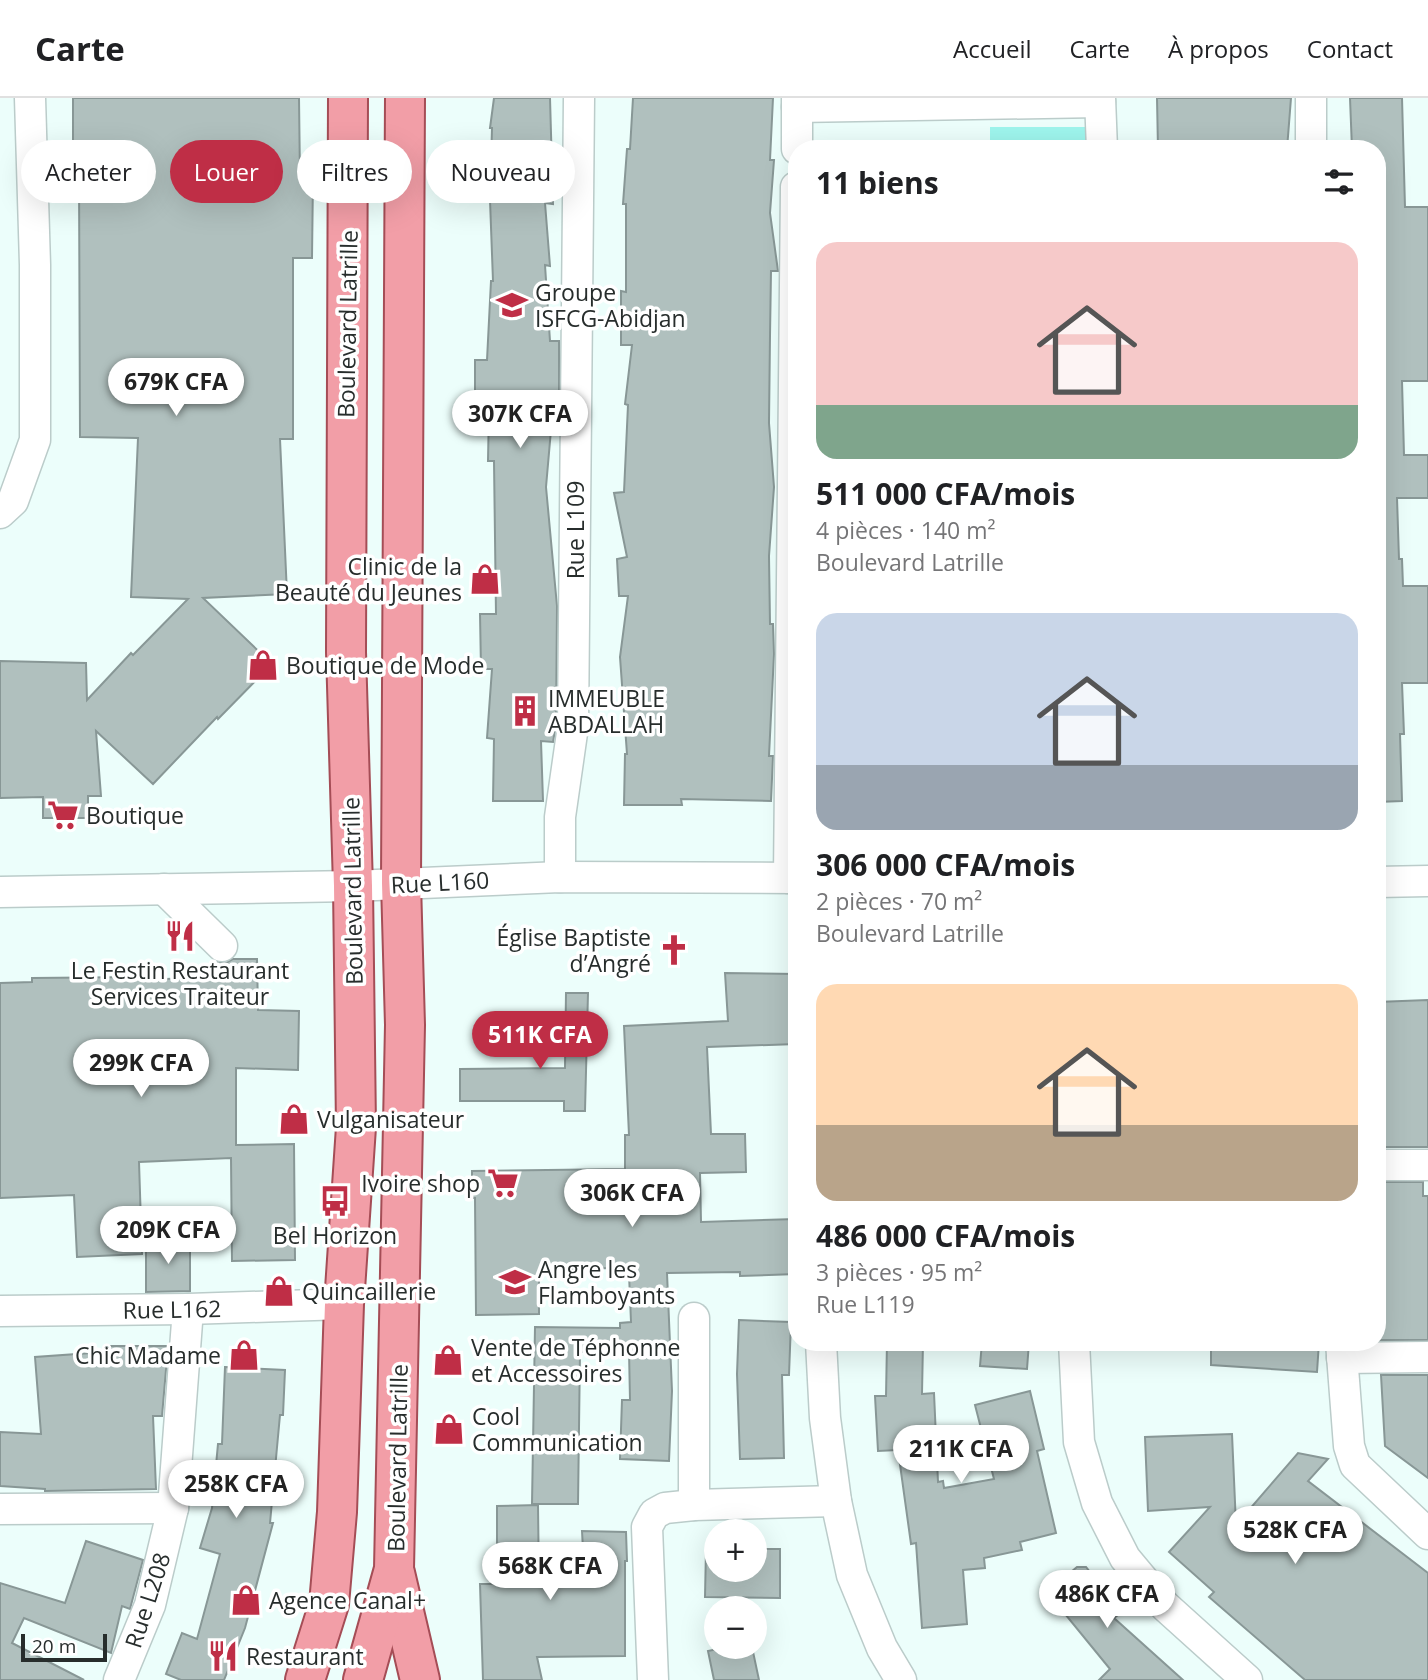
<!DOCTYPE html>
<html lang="fr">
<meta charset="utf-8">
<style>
:root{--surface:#fff;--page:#f2f2f2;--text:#202124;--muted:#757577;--line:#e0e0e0;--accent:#bf2e46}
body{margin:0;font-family:"Open Sans",sans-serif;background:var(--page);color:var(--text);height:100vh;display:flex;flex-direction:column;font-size:26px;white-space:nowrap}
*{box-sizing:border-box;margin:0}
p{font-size:23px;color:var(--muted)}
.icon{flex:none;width:38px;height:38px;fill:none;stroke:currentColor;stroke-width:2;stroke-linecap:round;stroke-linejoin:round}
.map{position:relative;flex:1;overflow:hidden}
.panel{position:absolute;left:788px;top:42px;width:598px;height:1211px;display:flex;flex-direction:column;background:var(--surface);border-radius:28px;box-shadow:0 7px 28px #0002}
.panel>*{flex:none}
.banner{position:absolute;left:21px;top:42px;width:662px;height:63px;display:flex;gap:14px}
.fabs{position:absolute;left:704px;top:1421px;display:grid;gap:14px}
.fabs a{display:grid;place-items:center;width:63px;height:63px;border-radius:50%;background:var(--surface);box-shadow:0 7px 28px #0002;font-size:35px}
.scale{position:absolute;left:21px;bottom:18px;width:86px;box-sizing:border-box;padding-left:7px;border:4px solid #272d2c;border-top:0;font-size:19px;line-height:24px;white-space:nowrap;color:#272d2c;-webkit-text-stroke:5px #fff;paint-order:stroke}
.price{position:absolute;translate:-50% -60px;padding:0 16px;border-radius:24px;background:#fff;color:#222;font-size:23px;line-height:46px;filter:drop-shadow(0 2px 4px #0008)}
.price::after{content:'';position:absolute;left:50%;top:42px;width:21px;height:16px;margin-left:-10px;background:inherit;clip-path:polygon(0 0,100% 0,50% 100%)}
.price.current{background:var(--accent);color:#fff}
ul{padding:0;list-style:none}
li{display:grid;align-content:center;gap:14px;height:371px;padding:0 28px}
li span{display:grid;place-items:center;height:217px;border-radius:21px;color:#555}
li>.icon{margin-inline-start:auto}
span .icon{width:126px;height:126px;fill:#fffc;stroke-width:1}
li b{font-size:30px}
h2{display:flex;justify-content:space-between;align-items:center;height:84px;padding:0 28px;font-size:30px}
.tag{padding:0 24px;border-radius:32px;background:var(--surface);box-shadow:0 7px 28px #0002;font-size:24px;line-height:63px}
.tag.current{background:var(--accent);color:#fff}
header{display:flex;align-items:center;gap:42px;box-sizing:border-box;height:98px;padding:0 35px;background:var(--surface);border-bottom:2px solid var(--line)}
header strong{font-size:33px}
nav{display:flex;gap:38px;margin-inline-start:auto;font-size:24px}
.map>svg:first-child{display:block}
.green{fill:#9ef5ed}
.building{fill:#b0c0be;stroke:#889796;stroke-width:2}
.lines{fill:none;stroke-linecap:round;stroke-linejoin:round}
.minor-casing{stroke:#bbccca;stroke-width:33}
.major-casing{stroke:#a54d56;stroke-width:42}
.minor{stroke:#fff;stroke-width:30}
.major{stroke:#f29ea7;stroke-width:38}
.labels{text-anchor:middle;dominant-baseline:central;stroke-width:7;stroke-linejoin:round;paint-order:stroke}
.poi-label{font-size:23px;fill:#272d2c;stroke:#fff;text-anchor:start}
.street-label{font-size:23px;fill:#272d2c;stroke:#fff}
</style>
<header>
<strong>Carte</strong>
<nav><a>Accueil</a><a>Carte</a><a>À propos</a><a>Contact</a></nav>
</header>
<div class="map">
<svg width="1428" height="1582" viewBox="0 0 1428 1582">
<rect width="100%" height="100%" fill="#ecfefb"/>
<rect class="green" x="990" y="29" width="97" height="22"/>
<g class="building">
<polygon points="73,0 299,0 300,80 313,80 312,160 293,160 293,341 280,341 287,496 203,500 272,566 218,621 217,619 153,686 96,633 101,698 88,698 88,720 43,720 43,699 0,700 0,563 86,565 87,602 131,555 133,557 188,501 131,499 138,340 80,339 79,72 73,72"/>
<polygon points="494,0 550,0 553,106 545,105 550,168 545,167 550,243 559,243 559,309 553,309 546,389 557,508 556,627 553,644 541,643 543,703 493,703 494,641 487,640 492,571 481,571 480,516 496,516 494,363 488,363 489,310 475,310 475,262 487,262 491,183 493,183 490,102 492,30 490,30"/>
<polygon points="633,0 773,0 770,62 774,62 770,115 778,173 771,173 770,238 769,325 774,389 769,458 770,526 773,526 774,556 769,658 773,658 771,703 681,701 682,707 624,707 625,656 627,656 620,559 628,498 619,498 617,461 627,459 614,395 624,394 628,307 625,306 632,247 621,247 621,193 626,194 626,106 623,106 627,51 630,51"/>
<polygon points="1157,0 1291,0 1287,51 1158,51"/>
<polygon points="1350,0 1402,0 1405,109 1428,109 1428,283 1402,283 1404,357 1428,357 1428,400 1397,400 1399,461 1402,461 1403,488 1428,488 1428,585 1402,585 1404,636 1400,636 1402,703 1377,704 1377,51 1352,51"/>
<polygon points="233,861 257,861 258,912 299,913 298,972 236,970 236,1047 294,1046 295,1162 232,1163 231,1060 139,1064 142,1156 77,1159 74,1097 0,1100 0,885 32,884 32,880 140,879 140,882 215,879 215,863 226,865"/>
<polygon points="725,875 796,876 796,946 707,949 711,1036 745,1036 746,1074 700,1075 701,1124 796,1121 796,1176 740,1178 740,1174 667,1175 672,1293 669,1363 620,1361 622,1302 630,1302 629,1253 580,1254 578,1406 532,1406 535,1229 620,1230 620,1225 631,1224 629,1176 616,1176 616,1170 539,1171 539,1216 476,1217 475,1100 472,1100 472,1073 625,1071 625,1037 629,1037 624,928 728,923"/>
<polygon points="566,895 588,895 585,1013 564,1013 564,1003 460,1003 460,971 565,970"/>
<polygon points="1428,902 1428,1049 1380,1049 1377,904"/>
<polygon points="1377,1084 1423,1084 1423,1098 1428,1098 1428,1242 1377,1242 1377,1180 1385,1180 1385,1107 1377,1107"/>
<polygon points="190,1143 190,1193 146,1194 146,1144"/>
<polygon points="739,1222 791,1224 789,1277 782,1277 784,1360 740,1361 737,1276"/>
<polygon points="887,1244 923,1244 922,1296 934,1295 938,1384 943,1383 944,1390 994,1381 975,1307 1030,1293 1044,1351 1037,1353 1056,1435 1020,1444 1022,1452 984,1460 985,1470 963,1472 967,1526 922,1530 916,1445 911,1446 898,1352 878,1353 875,1298 886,1298"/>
<polygon points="982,1244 1029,1244 1027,1271 980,1268"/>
<polygon points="1211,1244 1319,1244 1317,1274 1211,1267"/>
<polygon points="105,1248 168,1248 162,1318 153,1318 156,1391 45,1393 45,1391 0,1388 0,1334 41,1336 35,1259 105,1254"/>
<polygon points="225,1269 285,1272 283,1317 280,1317 270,1425 273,1425 245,1530 224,1582 181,1582 166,1576 182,1535 197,1541 220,1456 200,1450 212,1410 218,1346 222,1346"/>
<polygon points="1381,1277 1428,1277 1428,1380 1385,1348"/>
<polygon points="1232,1336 1236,1427 1298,1355 1328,1361 1308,1383 1428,1475 1428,1582 1305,1582 1209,1499 1214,1494 1169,1454 1210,1409 1148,1413 1145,1339"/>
<polygon points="538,1407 539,1488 585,1488 582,1433 626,1434 627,1463 625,1463 625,1558 537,1559 542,1582 483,1582 480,1486 497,1486 497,1408"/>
<polygon points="86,1443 143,1462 130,1511 122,1508 111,1555 24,1520 12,1545 84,1582 0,1582 0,1485 65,1505"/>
<polygon points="706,1451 716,1451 716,1472 754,1472 754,1451 780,1451 780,1500 705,1499"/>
<polygon points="1077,1469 1086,1469 1122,1514 1114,1520 1183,1582 1099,1582 1110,1571 1047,1494"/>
<polygon points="727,1549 752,1549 759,1582 714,1582 708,1553"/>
</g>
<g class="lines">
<defs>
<g id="minor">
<polyline points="1100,0 1102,51"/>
<polyline points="1311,0 1311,51"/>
<polyline points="797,9 1100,4"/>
<polyline points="797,51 797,0"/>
<polyline points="0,415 13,403 35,342 35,167 30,0"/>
<polyline points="560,779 560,719 573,628 579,0"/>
<polyline points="789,780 796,89"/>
<polyline points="1377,784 1428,783"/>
<polyline points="164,791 222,848"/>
<polyline points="0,794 353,788 560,779 796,780"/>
<polyline points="1377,1067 1428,1067"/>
<polyline points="0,1213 188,1211 344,1206"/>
<polyline points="821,1244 825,1320 836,1403 852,1477 882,1550 901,1582"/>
<polyline points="1074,1244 1079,1344 1097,1405 1125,1460 1165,1508 1247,1582"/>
<polyline points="1341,1244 1349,1348 1355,1367 1428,1436"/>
<polyline points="1342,1260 1428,1259"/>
<polyline points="694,1407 694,1220"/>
<polyline points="0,1411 173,1410"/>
<polyline points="119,1582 150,1507 173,1410 188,1211"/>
<polyline points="653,1582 647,1429 654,1416 665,1410 694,1407 836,1403"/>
</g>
<g id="major">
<polyline points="395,1475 420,1582"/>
<polyline points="305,1582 329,1506 337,1414 344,1206 356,1029 353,788 346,554 348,0"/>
<polyline points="363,1582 394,1471 405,927 401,785 405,0"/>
</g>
</defs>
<use href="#minor" class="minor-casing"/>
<use href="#major" class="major-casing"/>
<use href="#minor" class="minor"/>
<use href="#major" class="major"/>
</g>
<defs>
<symbol id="university-bare" viewBox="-9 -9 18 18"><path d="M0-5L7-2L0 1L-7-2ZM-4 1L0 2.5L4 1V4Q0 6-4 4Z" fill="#bf2e46" stroke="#fff" stroke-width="2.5" paint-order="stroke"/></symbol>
<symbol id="shop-bare" viewBox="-9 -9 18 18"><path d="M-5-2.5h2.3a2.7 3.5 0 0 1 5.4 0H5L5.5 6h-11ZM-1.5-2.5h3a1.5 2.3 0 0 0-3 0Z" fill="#bf2e46" stroke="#fff" stroke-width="2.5" paint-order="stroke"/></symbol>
<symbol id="building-bare" viewBox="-9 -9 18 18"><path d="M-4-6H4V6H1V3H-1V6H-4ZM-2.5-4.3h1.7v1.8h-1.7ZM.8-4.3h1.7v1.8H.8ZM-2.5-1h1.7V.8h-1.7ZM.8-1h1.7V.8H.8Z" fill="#bf2e46" stroke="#fff" stroke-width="2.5" paint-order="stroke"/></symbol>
<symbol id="supermarket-bare" viewBox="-9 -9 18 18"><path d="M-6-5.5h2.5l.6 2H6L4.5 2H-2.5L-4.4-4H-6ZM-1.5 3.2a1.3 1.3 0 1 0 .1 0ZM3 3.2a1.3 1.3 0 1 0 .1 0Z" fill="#bf2e46" stroke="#fff" stroke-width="2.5" paint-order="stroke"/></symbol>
<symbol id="restaurant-bare" viewBox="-9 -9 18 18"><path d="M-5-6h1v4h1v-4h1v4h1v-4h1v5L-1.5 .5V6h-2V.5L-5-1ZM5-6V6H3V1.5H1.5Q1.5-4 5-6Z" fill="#bf2e46" stroke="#fff" stroke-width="2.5" paint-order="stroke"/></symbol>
<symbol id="church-bare" viewBox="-9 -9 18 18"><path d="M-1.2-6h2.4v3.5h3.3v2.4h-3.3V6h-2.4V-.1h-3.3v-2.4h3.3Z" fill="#bf2e46" stroke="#fff" stroke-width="2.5" paint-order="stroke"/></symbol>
<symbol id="bus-bare" viewBox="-9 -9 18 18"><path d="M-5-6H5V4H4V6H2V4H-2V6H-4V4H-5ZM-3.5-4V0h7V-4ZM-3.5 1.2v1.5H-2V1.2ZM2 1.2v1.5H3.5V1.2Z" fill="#bf2e46" stroke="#fff" stroke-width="2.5" paint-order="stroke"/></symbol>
<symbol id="school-bare" viewBox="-9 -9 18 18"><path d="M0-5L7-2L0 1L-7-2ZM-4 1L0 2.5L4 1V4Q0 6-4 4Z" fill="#bf2e46" stroke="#fff" stroke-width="2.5" paint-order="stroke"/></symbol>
</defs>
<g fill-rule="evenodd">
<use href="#university-bare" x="490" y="185" width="44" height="44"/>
<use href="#shop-bare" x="463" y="459" width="44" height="44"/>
<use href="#shop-bare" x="241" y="545" width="44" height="44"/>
<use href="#building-bare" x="503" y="591" width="44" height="44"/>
<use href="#supermarket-bare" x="41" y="695" width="44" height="44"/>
<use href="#restaurant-bare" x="158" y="816" width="44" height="44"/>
<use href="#church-bare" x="652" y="830" width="44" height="44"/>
<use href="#shop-bare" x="272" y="999" width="44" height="44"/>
<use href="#supermarket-bare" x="481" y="1063" width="44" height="44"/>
<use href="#bus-bare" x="313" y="1081" width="44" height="44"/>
<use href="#school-bare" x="493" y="1162" width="44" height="44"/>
<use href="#shop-bare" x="257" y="1171" width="44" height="44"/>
<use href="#shop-bare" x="222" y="1235" width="44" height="44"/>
<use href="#shop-bare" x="426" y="1240" width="44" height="44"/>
<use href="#shop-bare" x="427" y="1309" width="44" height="44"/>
<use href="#shop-bare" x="224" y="1480" width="44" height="44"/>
<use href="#restaurant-bare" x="201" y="1536" width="44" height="44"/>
</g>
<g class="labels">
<g class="poi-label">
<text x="535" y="194">Groupe<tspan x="535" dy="26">ISFCG-Abidjan</tspan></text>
<text x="462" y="468" text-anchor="end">Clinic de la<tspan x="462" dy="26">Beauté du Jeunes</tspan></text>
<text x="286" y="567">Boutique de Mode</text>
<text x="548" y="600">IMMEUBLE<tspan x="548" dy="26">ABDALLAH</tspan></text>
<text x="86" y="717">Boutique</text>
<text x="651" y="839" text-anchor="end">Église Baptiste<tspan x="651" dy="26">d’Angré</tspan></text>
<text x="180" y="872" text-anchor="middle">Le Festin Restaurant<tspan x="180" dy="26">Services Traiteur</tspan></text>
<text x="317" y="1021">Vulganisateur</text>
<text x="480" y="1085" text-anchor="end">Ivoire shop</text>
<text x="335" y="1137" text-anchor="middle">Bel Horizon</text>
<text x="538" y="1171">Angre les<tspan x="538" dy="26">Flamboyants</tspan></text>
<text x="302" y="1193">Quincaillerie</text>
<text x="471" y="1249">Vente de Téphonne<tspan x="471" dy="26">et Accessoires</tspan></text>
<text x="221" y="1257" text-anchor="end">Chic Madame</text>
<text x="472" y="1318">Cool<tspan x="472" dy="26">Communication</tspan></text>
<text x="269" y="1502">Agence Canal+</text>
<text x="246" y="1558">Restaurant</text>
</g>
<g class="street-label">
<text transform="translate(347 226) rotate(-89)">Boulevard Latrille</text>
<text transform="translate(575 432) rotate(-90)">Rue L109</text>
<text transform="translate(440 784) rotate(-3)">Rue L160</text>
<text transform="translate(352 793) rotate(-91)">Boulevard Latrille</text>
<text transform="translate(172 1211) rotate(-1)">Rue L162</text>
<text transform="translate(397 1360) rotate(-89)">Boulevard Latrille</text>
<text transform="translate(147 1502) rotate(-72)">Rue L208</text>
</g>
</g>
</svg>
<div class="fabs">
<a>+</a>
<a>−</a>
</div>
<div class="scale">20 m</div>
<b class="price" style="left:176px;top:320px">679K CFA</b>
<b class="price" style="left:520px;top:352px">307K CFA</b>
<b class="price current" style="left:540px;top:973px">511K CFA</b>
<b class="price" style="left:141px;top:1001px">299K CFA</b>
<b class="price" style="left:632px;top:1131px">306K CFA</b>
<b class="price" style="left:168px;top:1168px">209K CFA</b>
<b class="price" style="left:961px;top:1387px">211K CFA</b>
<b class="price" style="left:236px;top:1422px">258K CFA</b>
<b class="price" style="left:1295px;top:1468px">528K CFA</b>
<b class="price" style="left:550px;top:1504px">568K CFA</b>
<b class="price" style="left:1107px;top:1532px">486K CFA</b>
<div class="banner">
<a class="tag">Acheter</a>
<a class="tag current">Louer</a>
<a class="tag">Filtres</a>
<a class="tag">Nouveau</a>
</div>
<section class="panel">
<h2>11 biens<svg class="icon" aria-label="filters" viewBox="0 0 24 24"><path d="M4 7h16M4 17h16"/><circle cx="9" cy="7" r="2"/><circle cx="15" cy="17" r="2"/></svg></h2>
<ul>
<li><span style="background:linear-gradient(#f6c9c9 75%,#7fa58c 0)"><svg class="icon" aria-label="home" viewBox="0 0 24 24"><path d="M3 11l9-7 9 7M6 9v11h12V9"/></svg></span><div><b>511 000 CFA/mois</b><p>4 pièces · 140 m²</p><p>Boulevard Latrille</p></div></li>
<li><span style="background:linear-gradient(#c9d6e8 70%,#9aa5b1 0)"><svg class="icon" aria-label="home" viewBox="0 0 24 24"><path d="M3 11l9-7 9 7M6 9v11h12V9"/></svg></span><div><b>306 000 CFA/mois</b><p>2 pièces · 70 m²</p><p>Boulevard Latrille</p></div></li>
<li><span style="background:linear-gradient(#ffd9b3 65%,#b9a48a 0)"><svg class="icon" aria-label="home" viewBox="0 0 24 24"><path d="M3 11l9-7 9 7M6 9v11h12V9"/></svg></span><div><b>486 000 CFA/mois</b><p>3 pièces · 95 m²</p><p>Rue L119</p></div></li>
</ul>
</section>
</div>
